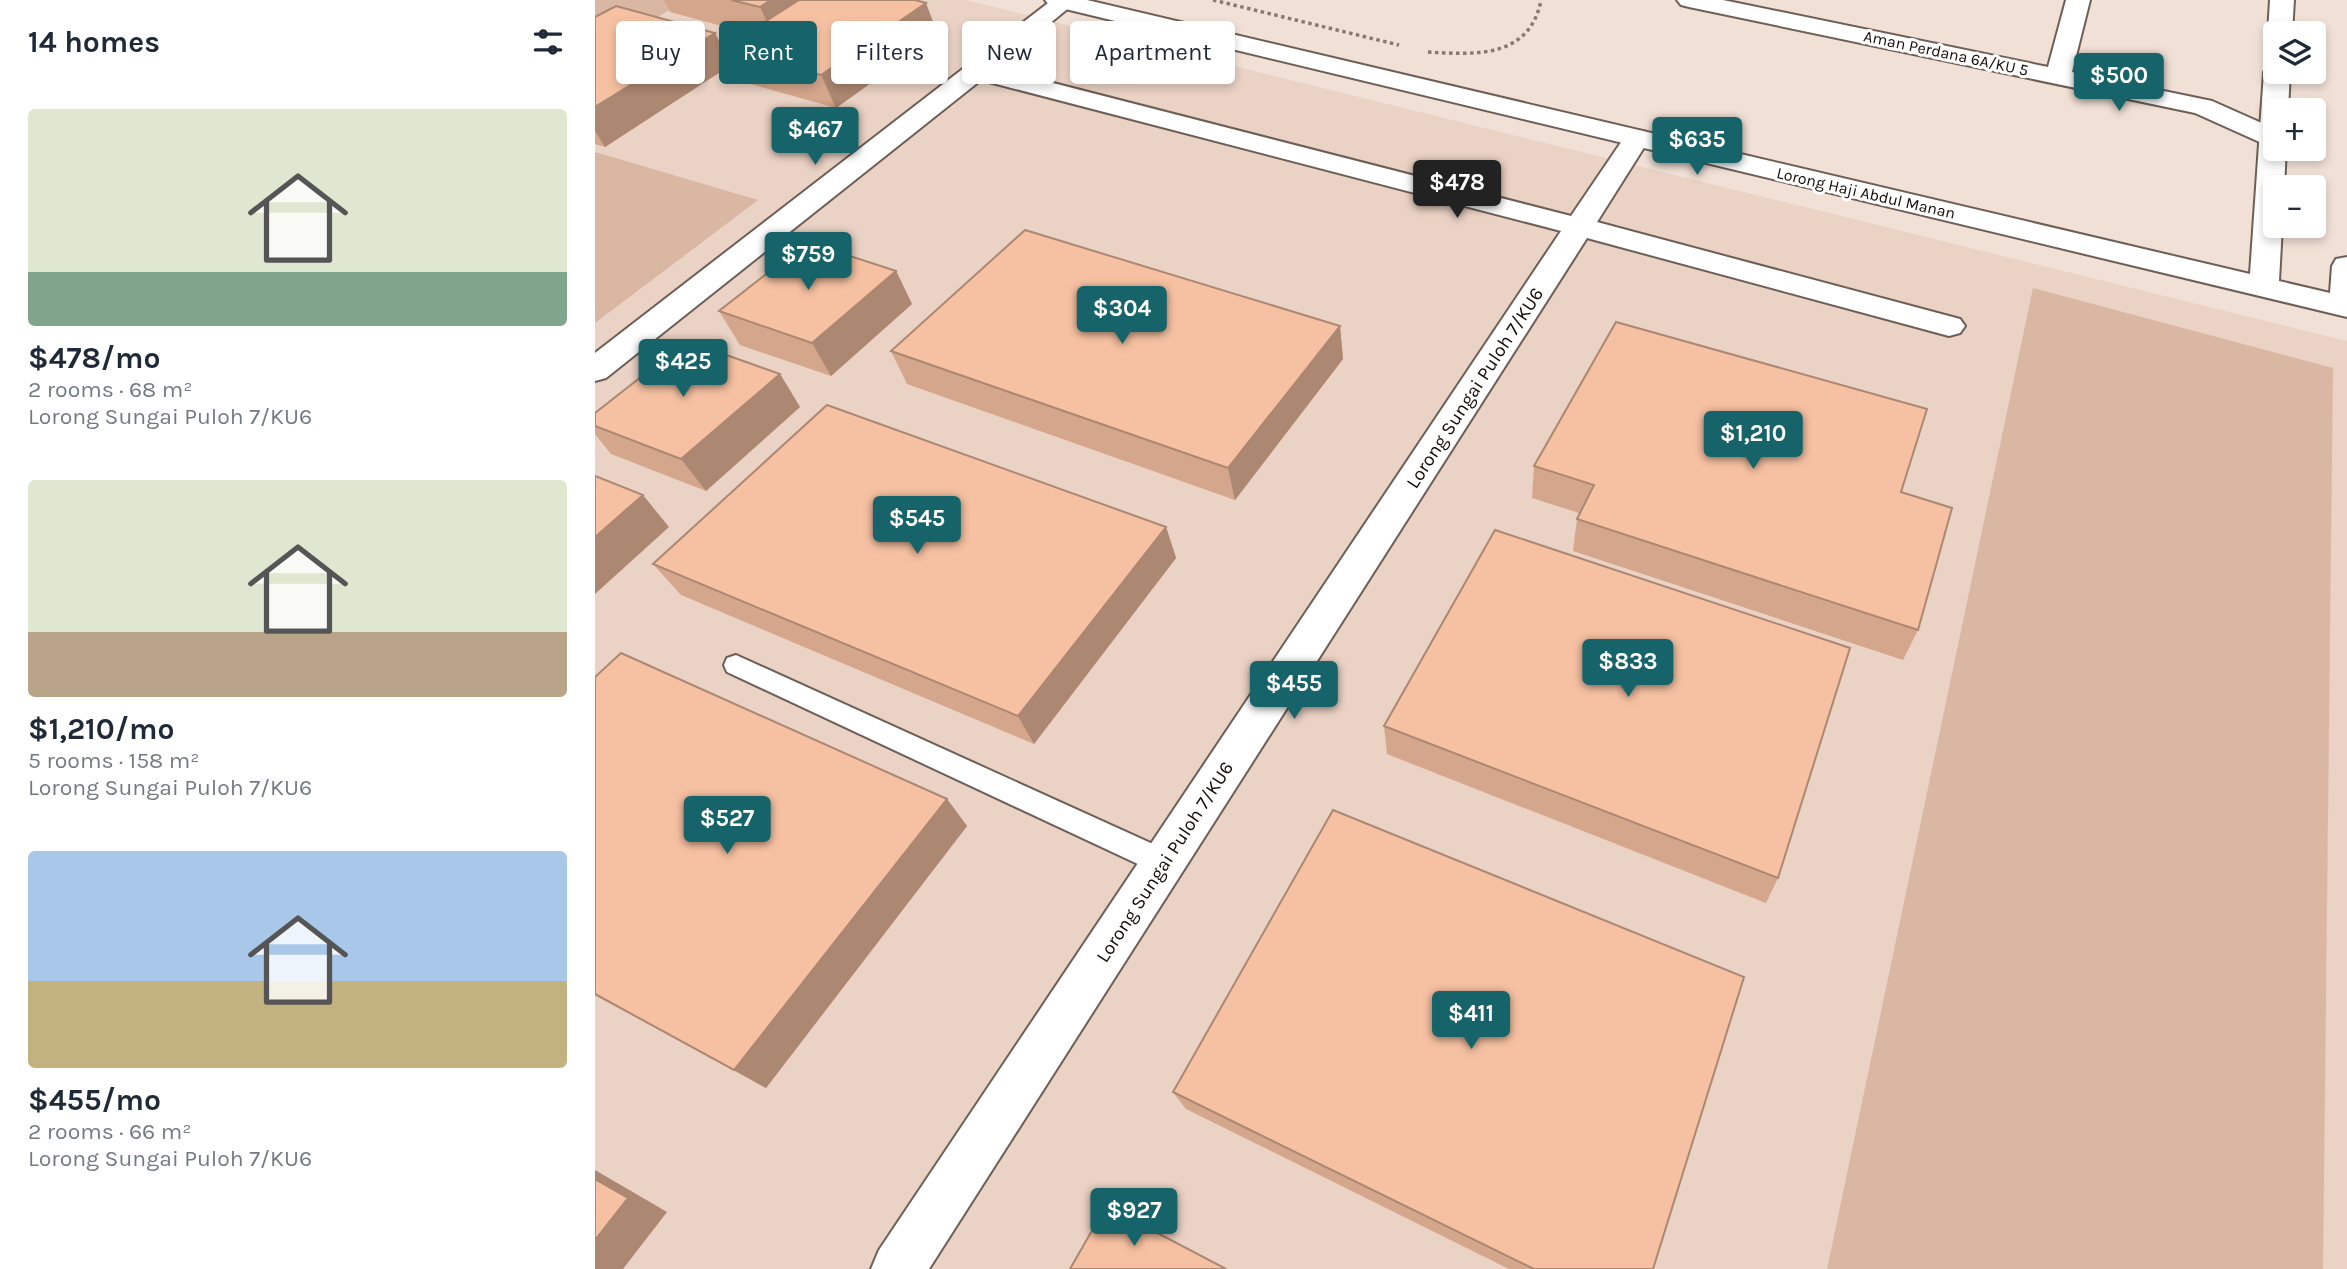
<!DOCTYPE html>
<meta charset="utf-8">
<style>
:root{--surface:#fff;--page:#f2f2f3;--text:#1f2937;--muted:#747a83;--accent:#16646a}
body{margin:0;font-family:Karla,sans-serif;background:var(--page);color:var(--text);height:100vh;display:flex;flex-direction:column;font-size:26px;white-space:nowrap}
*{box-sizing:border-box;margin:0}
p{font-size:23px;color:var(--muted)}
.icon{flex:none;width:38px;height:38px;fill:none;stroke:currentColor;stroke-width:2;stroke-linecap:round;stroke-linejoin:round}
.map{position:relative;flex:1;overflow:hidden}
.panel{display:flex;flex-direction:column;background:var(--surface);width:595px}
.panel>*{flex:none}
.guide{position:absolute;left:21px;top:21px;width:665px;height:63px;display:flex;gap:14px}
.controls{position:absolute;left:1668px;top:21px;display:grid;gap:14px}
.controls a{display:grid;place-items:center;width:63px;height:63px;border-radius:7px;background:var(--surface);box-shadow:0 4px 10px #0003;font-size:35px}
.price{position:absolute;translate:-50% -60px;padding:0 16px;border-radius:7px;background:var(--accent);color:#fff;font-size:23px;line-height:46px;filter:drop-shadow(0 2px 4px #0008)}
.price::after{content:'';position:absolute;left:50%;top:42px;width:21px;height:16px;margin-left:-10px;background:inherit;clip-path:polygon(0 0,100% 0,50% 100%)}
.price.active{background:#222;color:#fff}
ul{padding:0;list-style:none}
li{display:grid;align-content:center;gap:14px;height:371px;padding:0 28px}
li span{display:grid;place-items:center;height:217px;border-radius:7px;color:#555}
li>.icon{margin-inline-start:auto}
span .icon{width:126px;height:126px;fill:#fffc;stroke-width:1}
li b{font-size:30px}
h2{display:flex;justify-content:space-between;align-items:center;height:84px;padding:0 28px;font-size:30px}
.pill{padding:0 24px;border-radius:7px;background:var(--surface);box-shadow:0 4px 10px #0003;font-size:24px;line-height:63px}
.pill.active{background:var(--accent);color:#fff}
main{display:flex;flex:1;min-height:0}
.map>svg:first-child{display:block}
.built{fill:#ead2c4}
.green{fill:#d9b7a3}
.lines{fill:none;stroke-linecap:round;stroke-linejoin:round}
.lane-casing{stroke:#6e5f56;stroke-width:4}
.street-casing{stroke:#6e5f56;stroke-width:4}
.secondary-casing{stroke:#6e5f56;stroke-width:4}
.path{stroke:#857972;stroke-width:3.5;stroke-dasharray:3.5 3.5;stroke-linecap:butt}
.lane{fill:#fff;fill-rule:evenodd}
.street{fill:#fff;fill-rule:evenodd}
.secondary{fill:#fff;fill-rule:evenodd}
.wall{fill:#d4a68b}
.shaded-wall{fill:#ac8771}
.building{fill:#f6c1a2;stroke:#ac8771;stroke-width:2}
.labels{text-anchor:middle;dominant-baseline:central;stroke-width:6;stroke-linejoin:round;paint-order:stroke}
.far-street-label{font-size:16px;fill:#120c09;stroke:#fff}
.street-label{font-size:19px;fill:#120c09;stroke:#fff}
</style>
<main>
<section class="panel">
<h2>14 homes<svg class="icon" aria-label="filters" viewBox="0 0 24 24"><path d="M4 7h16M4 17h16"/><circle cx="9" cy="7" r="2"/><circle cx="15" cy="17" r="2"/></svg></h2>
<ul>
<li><span style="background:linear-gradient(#dfe7d0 75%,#7fa58c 0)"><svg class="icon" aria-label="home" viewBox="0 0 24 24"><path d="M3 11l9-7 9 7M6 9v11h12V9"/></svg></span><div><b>$478/mo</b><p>2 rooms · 68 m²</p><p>Lorong Sungai Puloh 7/KU6</p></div></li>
<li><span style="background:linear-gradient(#dfe7d0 70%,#b9a48a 0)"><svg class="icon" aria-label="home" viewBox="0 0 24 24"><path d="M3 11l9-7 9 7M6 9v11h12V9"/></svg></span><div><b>$1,210/mo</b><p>5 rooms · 158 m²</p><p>Lorong Sungai Puloh 7/KU6</p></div></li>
<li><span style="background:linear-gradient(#a9c7e8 60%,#c2b280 0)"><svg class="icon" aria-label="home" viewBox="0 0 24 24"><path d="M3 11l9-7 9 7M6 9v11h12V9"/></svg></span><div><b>$455/mo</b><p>2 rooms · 66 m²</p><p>Lorong Sungai Puloh 7/KU6</p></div></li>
</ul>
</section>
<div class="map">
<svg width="1752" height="1269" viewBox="0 0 1752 1269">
<rect width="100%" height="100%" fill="#f1e0d6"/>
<polygon class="built" points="0,0 371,0 1752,341 1752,1269 0,1269"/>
<g class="green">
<polygon points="0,0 91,0 0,55"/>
<polygon points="0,152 163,200 0,323"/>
<polygon points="1438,288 1738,368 1728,1269 1232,1269"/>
</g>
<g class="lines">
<defs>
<polygon id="lane" points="141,655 580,854 584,863 580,872 570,876 560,872 132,672 129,665 132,658"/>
<g id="street">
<polygon points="457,0 481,2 400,68 976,216 1033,132 1042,130 1051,132 1055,138 1002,222 1365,319 1370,326 1365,333 1354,336 992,238 334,1269 276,1269 284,1250 966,231 386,80 11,378 0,381 0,353"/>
<polygon points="1082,0 1128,0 1453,67 1471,0 1495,0 1477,72 1617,101 1680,129 1680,146 1669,144 1600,113 1094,7 1086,5"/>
</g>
<g id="secondary">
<polygon points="450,0 492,0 1655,274 1669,72 1673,67 1680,65 1680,72 1695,72 1693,110 1680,110 1680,149 1691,149 1689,187 1680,187 1680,226 1687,226 1684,281 1735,293 1737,266 1741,259 1752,257 1752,317 462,7 454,5"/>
<polygon points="1675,0 1699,0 1697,33 1680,33 1680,39 1673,33"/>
</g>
</defs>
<use href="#lane" class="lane-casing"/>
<use href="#street" class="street-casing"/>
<use href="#secondary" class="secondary-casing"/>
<g class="path">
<polyline points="618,0 804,45"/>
<path d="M 833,52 C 881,55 935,58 946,0"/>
</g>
<use href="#lane" class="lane"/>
<use href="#street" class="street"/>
<use href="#secondary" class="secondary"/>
</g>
<g class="wall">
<polygon points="69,0 320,0 343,35 241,108 145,81 129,48 153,33 75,12"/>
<polygon points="0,17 120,33 136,65 10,147 0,144"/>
<polygon points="301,271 317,304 236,376 145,345 124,311"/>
<polygon points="745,326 748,359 640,500 312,384 296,351"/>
<polygon points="185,374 205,407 111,491 16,454 0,434 0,413"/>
<polygon points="939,466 1306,492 1323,630 1308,660 978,551 982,519 984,513 937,498"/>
<polygon points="571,527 581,558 439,744 86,595 58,564"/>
<polygon points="0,677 352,799 372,826 171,1088 0,995"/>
<polygon points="789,726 1183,878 1171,903 792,754"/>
<polygon points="578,1092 1058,1269 914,1269 591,1109"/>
</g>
<g class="shaded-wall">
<polygon points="176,0 239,0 180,39 165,7"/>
<polygon points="331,3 343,35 241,108 226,75"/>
<polygon points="120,33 136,65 10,147 0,131 0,107"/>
<polygon points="301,271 317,304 236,376 217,343"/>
<polygon points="745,326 748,359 640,500 633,468"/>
<polygon points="185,374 205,407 111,491 86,459"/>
<polygon points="48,495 74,527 0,594 0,537"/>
<polygon points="571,527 581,558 439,744 423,716"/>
<polygon points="352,799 372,826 171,1088 139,1070"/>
<polygon points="0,1170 72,1212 28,1269 0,1269"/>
</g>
<g class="building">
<polygon points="136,0 176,0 165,7"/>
<polygon points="204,0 320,0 331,3 226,75 129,48"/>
<polygon points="21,6 120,33 0,107 0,17"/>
<polygon points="430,230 745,326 633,468 296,351"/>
<polygon points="212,242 301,271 217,343 124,311"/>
<polygon points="1021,322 1332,409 1306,492 1357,508 1323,630 982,519 999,485 939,466"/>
<polygon points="92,341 185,374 86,459 0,426 0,413"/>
<polygon points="232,405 571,527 423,716 58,564"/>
<polygon points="0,476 48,495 0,537"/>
<polygon points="900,530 1255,648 1183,878 789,726"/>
<polygon points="26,653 352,799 139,1070 0,994 0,677"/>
<polygon points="738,810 1149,977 1058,1269 939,1269 578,1092"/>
<polygon points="0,1179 33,1198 0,1240"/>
<polygon points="511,1206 631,1269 475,1269"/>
</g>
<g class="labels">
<g class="far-street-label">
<text transform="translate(1351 53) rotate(12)">Aman Perdana 6A/KU 5</text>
<text transform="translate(1271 193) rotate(13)">Lorong Haji Abdul Manan</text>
</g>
<g class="street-label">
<text transform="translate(880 388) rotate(-57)">Lorong Sungai Puloh 7/KU6</text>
<text transform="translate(570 862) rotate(-57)">Lorong Sungai Puloh 7/KU6</text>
</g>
</g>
</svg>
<div class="controls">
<a><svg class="icon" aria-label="layers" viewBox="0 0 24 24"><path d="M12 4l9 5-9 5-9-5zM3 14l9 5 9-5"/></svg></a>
<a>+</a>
<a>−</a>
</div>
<b class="price" style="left:1524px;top:113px">$500</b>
<b class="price" style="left:220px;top:167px">$467</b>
<b class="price" style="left:1102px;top:177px">$635</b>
<b class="price active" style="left:862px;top:220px">$478</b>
<b class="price" style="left:213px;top:292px">$759</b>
<b class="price" style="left:527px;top:346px">$304</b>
<b class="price" style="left:88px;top:399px">$425</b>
<b class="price" style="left:1158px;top:471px">$1,210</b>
<b class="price" style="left:322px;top:556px">$545</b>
<b class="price" style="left:1033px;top:699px">$833</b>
<b class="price" style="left:699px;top:721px">$455</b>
<b class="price" style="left:132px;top:856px">$527</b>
<b class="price" style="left:876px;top:1051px">$411</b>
<b class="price" style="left:539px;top:1248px">$927</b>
<div class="guide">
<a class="pill">Buy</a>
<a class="pill active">Rent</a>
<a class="pill">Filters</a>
<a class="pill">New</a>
<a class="pill">Apartment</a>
</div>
</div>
</main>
